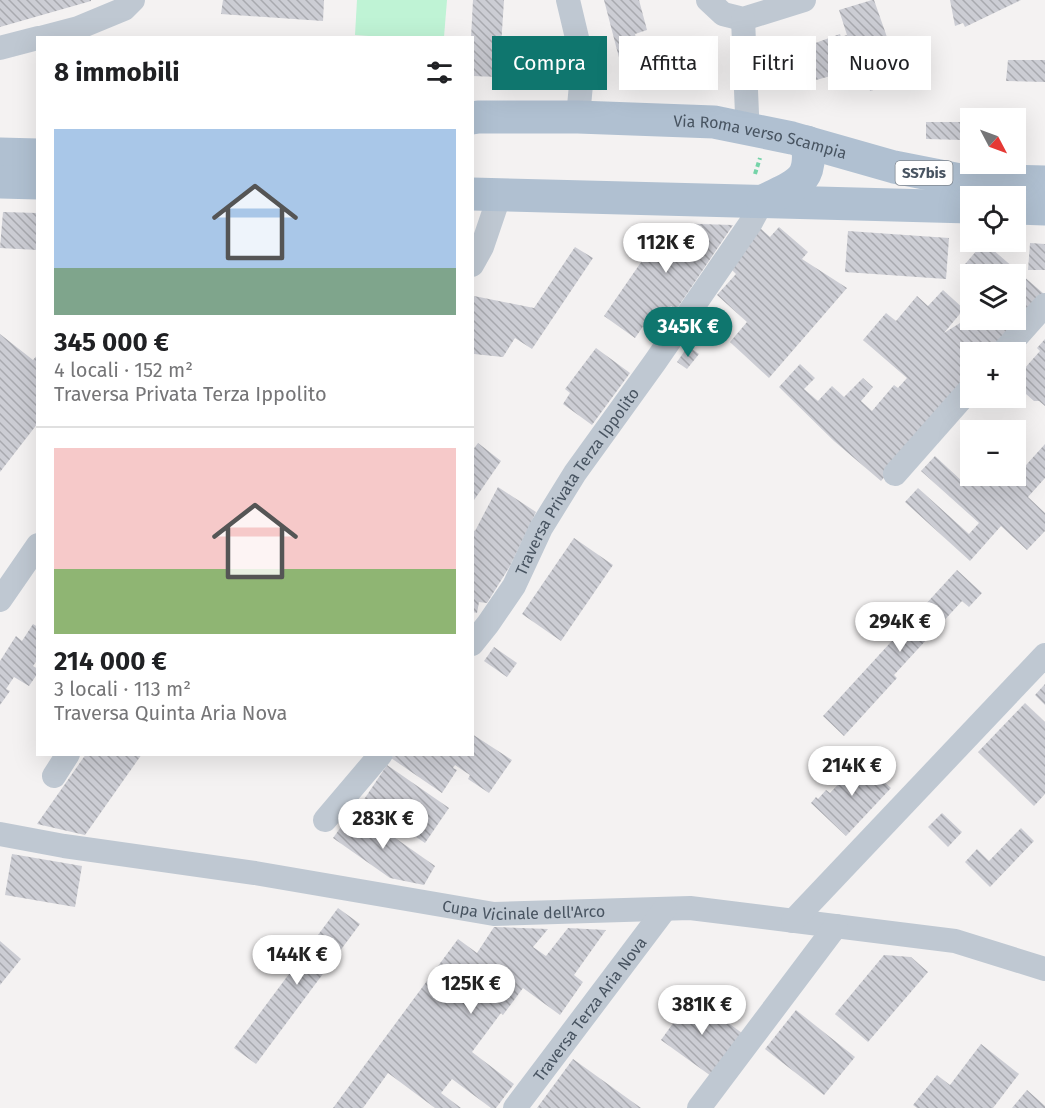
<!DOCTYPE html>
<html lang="it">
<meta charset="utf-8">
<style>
:root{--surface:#fff;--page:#f6f6f6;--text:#202124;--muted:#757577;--line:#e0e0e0;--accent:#0f766e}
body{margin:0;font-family:"Fira Sans",sans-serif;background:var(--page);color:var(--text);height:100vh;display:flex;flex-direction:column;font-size:22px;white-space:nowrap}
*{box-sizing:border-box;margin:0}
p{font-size:20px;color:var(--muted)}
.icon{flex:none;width:33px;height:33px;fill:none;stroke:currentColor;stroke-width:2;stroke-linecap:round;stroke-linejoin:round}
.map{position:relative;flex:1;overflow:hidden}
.side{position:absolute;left:36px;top:36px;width:438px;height:720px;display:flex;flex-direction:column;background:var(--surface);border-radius:0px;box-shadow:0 6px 24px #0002}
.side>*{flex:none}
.top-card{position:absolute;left:492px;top:36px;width:462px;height:54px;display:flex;gap:12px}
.needle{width:39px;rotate:131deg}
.buttons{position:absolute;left:960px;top:108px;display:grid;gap:12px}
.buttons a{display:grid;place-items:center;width:66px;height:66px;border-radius:0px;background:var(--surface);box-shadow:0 6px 24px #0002;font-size:30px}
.price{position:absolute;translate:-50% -51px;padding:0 14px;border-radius:21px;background:#fff;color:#222;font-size:20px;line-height:39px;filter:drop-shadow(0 2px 3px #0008)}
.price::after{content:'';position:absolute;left:50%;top:36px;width:18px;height:14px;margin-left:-9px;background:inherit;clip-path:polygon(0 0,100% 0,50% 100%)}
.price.selected{background:var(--accent);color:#fff}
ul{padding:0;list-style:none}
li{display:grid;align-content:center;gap:12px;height:318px;padding:0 18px}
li+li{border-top:2px solid var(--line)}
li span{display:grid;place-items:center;height:186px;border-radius:0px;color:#555}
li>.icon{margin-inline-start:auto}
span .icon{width:108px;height:108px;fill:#fffc;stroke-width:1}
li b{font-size:26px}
h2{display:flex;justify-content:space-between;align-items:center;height:72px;padding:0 18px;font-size:26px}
.tag{padding:0 21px;border-radius:0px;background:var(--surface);box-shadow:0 6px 24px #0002;font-size:21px;line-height:54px}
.tag.selected{background:var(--accent);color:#fff}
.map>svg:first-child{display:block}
.grass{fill:#bff3d5}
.building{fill:url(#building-back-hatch)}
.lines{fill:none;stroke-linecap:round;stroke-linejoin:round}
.path{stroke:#75d3a8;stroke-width:4;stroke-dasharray:4.5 3;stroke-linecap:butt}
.street{stroke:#bfc8d2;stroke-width:24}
.primary{stroke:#b0c0d1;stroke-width:33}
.labels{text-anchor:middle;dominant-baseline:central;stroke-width:4.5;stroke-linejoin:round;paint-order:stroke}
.shield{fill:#fff;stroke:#7f8790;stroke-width:1.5}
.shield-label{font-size:15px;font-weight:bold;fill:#485461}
.street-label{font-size:16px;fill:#485461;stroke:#fff}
</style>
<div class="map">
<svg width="1045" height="1108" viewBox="0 0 1045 1108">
<defs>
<pattern id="building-back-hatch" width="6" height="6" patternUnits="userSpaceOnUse" patternTransform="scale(1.5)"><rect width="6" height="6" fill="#cccdd4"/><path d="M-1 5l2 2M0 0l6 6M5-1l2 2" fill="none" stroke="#a8a9af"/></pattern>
</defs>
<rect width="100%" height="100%" fill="#f4f2f2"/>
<polygon class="grass" points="357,0 447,0 444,37 396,38 355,35"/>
<g class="building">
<polygon points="0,0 91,0 91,1 0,27"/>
<polygon points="223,0 324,0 323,21 221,14"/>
<polygon points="473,0 504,0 499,77 472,76 472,38 471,38"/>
<polygon points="604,0 639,0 647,30 635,34 639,51 696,54 694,88 637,85 637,69 623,73"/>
<polygon points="872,0 874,0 888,40 885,41 887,47 913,39 924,74 870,91 865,74 842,81 840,78 836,79 834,75 809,82 799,49 840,34 841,37 847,35 839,10"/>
<polygon points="950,0 1021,0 965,27 963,23 955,26"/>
<polygon points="1008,60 1045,60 1045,82 1006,81"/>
<polygon points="926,122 963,122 963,140 926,139"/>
<polygon points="3,212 38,213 38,250 0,248"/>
<polygon points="668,223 733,225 676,310 671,306 660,321 651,315 635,338 604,316"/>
<polygon points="759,227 770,237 779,227 808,252 802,259 847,288 769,378 730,342 747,322 717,295 736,274 732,270"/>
<polygon points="848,231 949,238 946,279 845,272"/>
<polygon points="984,242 1044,294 993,352 970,352 970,378 881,481 834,441 779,387 800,364 815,378 804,389 818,401 832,386 844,397 863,378 873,387 861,401 872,411 894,385 898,388 907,378 863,340 886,313 896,321 917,296 928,306 943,290 964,309 944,333 960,323 963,325 970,317 970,320 1016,320 1016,274 970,274 970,280 960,270"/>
<polygon points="1030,243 1045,244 1045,270 1028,270"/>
<polygon points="575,247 593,258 532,349 515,338 503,357 474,354 472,357 472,298 474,296 534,308"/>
<polygon points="0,334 33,360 38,354 38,423 0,472"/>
<polygon points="1045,339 1045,406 1039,401 1034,401 1026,394 1026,390 1018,383 1016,386 1016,373 1021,367 1024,369 1040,351 1037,348"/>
<polygon points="688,346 699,354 687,369 677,362"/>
<polygon points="596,348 630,373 592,425 563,404 570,393 565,389"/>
<polygon points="478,443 501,461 472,503 472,451"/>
<polygon points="1045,444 1045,478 1028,497 1045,513 1045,531 1027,550 1001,526 970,561 905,502 918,488 969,534 979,523 921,471 935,456 963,482 969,476 1000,476 1009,484"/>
<polygon points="498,487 536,512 510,566 487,603 479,602 477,613 472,612 472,529 475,531"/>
<polygon points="574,538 613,565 561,641 522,614"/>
<polygon points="957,570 982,593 969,607 962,601 894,675 897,678 844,736 823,716"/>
<polygon points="33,624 38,627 38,659 33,666 38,669 38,673 29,686 14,677 6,689 10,691 0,705 0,661 16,636 22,641"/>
<polygon points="494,647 517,663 507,677 484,661"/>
<polygon points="1045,684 1045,705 1035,695"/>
<polygon points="1025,703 1045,722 1045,794 1034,806 978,752"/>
<polygon points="472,734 512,760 489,793 468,779 470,775 455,765 453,768 457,770 442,793 391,758 394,754 472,754"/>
<polygon points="86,754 142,754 85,835 37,824"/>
<polygon points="853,754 891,788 846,836 811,803 816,797 818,799 826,790 830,793 848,774 844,770 851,763 847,760"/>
<polygon points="387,765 449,808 425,843 363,801"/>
<polygon points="354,809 435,866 424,885 390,878 333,838"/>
<polygon points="942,813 962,832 948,847 928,827"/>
<polygon points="1021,828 1034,841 990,887 965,862 977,849 989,861"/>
<polygon points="12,854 82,866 75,907 5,895"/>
<polygon points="338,908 360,924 256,1064 234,1048"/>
<polygon points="494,927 548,929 533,947 546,956 568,928 606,930 574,975 583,982 560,1015 523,988 503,1015 501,1013 472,1052 514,1084 496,1108 491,1108 452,1079 441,1093 461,1108 435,1108 388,1073 363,1108 333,1108 458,939 477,953"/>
<polygon points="0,941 21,959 0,985"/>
<polygon points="884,955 911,957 928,972 868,1042 835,1014"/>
<polygon points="692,997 742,1033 711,1076 661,1040"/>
<polygon points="796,1010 855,1057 824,1095 765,1049"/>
<polygon points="981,1044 1019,1074 993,1108 917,1108 913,1105 937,1075 950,1085"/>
<polygon points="573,1059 641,1108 537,1108"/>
<polygon points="1027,1090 1045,1106 1045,1108 1012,1108"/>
</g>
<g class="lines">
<polyline class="path" points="755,174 760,158"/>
<g class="street">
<polyline points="568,0 583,63 578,117"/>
<polyline points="708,0 723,14 743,19 804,0"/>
<polyline points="743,19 747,114 744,128"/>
<polyline points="40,38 78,28 124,9 133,0"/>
<polyline points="0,48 38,38"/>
<polyline points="472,265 482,247 500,194"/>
<polyline points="1003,352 1045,305"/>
<polyline points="895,474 970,389"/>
<polyline points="0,600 38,545"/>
<path id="s1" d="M 472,644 L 488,624 L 514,586 L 541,528 L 575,473 L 655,362 L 750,224 L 762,202"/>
<polyline points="54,776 68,754"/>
<polyline points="325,820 381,754"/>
<path id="s2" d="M 0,834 L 64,846 L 255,873 L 494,914 L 690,908 L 955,941 L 1045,969"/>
<polyline points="793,921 1045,655"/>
<path id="s3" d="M 515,1108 L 665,909"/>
<polyline points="699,1108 836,926"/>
</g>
<g class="primary">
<path id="s4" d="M 472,118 L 478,117 L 578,117 L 714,122 L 792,138 L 894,167 L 960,180 L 1045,182"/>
<polyline points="0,154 38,155"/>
<polyline points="0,182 38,183"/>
<polyline points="472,194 970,207"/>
<path d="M 763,201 C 795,185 814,183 807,142"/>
<polyline points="1016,208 1045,209"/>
</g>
</g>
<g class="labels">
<rect class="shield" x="895.5" y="161" width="57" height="24" rx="4.5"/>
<g class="shield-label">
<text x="924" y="173">SS7bis</text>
</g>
<g class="street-label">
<text stroke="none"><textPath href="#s4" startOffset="290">Via Roma verso Scampia</textPath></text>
<text stroke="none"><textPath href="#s1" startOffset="194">Traversa Privata Terza Ippolito</textPath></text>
<text stroke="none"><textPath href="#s2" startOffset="530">Cupa Vicinale dell'Arco</textPath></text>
<text stroke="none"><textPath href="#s3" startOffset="124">Traversa Terza Aria Nova</textPath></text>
</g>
</g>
</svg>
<div class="buttons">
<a><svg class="needle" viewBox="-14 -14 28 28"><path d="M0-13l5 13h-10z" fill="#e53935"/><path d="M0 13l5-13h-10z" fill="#757577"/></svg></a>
<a><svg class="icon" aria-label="locate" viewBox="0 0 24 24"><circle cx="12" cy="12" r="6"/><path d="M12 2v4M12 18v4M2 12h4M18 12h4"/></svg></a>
<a><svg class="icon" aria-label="layers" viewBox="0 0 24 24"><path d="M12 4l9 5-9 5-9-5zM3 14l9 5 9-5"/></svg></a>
<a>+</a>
<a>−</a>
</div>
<b class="price" style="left:666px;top:274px">112K €</b>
<b class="price selected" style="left:688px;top:358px">345K €</b>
<b class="price" style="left:900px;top:653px">294K €</b>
<b class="price" style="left:852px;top:797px">214K €</b>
<b class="price" style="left:383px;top:850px">283K €</b>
<b class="price" style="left:297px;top:986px">144K €</b>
<b class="price" style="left:471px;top:1015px">125K €</b>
<b class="price" style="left:702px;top:1036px">381K €</b>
<div class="top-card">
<a class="tag selected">Compra</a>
<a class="tag">Affitta</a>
<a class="tag">Filtri</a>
<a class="tag">Nuovo</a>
</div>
<section class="side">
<h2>8 immobili<svg class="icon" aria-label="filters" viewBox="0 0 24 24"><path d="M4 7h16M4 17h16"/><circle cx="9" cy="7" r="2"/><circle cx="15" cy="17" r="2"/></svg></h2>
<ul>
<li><span style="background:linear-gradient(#a9c7e8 75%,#7fa58c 0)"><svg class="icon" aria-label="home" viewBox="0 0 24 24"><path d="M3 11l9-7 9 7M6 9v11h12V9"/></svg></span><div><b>345 000 €</b><p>4 locali · 152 m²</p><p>Traversa Privata Terza Ippolito</p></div></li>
<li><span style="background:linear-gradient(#f6c9c9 65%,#8fb573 0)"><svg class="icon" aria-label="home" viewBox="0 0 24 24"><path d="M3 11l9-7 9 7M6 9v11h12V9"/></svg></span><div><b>214 000 €</b><p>3 locali · 113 m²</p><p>Traversa Quinta Aria Nova</p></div></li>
</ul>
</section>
</div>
